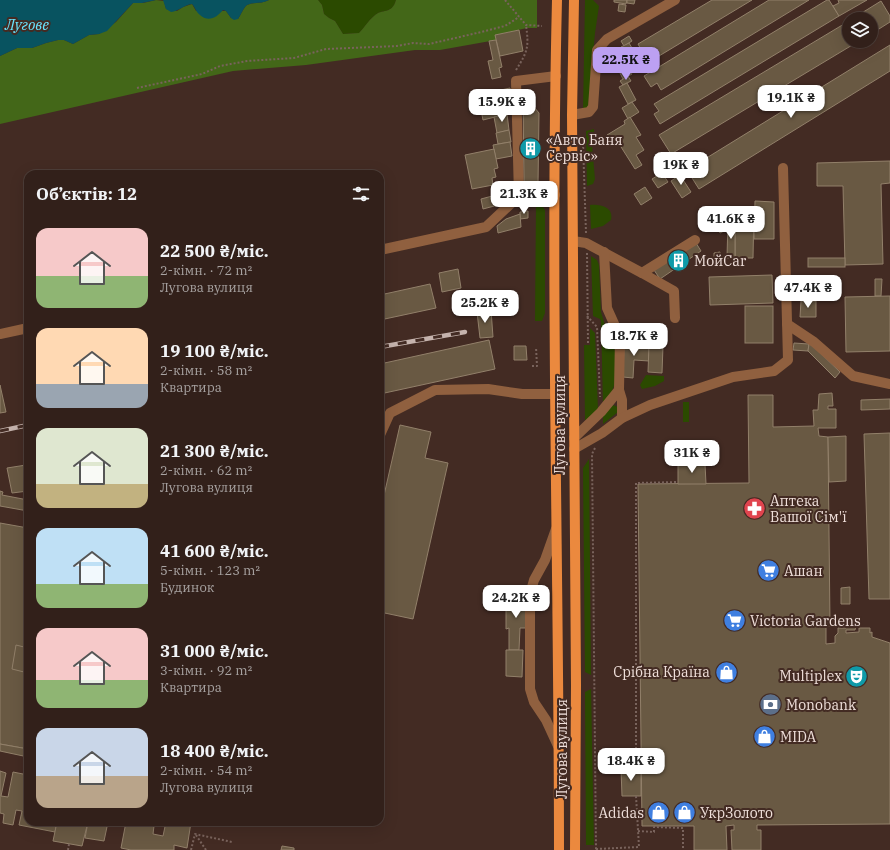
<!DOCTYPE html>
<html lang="uk">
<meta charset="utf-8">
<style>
:root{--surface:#32201a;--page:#3d2d27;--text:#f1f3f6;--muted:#a8a3a2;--line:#4d3e39;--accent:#bca0f2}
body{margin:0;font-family:"IBM Plex Serif",serif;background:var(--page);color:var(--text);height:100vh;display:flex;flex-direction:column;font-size:15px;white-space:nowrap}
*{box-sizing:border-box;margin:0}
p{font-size:13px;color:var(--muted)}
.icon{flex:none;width:22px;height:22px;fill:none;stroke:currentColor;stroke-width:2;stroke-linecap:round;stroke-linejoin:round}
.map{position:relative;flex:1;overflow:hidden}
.side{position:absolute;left:24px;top:170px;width:360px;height:656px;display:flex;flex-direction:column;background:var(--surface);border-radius:12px;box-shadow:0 4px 16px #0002,0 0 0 1px var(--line)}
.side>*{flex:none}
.tools{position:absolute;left:842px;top:12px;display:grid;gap:8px}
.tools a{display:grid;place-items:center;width:36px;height:36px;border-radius:50%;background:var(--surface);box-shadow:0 4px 16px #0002,0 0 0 1px var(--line);font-size:20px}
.price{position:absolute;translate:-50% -34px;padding:0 9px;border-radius:8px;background:#fff;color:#222;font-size:13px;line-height:26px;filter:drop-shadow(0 1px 2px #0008)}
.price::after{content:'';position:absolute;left:50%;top:24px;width:12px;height:9px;margin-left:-6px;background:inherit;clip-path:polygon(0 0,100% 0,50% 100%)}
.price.active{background:var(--accent);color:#111}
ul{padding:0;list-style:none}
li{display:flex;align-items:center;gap:12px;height:100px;padding:0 12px}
li span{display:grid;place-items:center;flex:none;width:112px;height:80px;border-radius:12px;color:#555}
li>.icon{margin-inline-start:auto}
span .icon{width:48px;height:48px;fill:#fffc;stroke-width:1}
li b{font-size:17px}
h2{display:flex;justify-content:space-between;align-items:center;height:48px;padding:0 12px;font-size:17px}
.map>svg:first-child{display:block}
.green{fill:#2b4a00}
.forest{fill:#436718}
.water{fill:#085360}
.building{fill:#695943;stroke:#92806a}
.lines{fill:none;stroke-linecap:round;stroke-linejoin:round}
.path{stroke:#79635c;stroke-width:2;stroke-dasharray:2 2;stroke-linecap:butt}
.minor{stroke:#90603f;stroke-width:10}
.major{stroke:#eb893e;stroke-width:10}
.rail-casing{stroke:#c5b3ad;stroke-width:4.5}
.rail{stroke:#432b23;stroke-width:3;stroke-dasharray:9;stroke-linecap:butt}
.labels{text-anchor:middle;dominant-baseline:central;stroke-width:4;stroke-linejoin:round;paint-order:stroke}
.poi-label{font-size:14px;fill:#efdfda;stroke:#432b23;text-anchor:start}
.street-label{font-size:14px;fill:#efdfda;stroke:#432b23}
.water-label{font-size:15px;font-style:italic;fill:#69e5ff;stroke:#432b23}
</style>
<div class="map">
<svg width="890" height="850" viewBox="0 0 890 850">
<rect width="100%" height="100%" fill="#432b23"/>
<g class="green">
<path d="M 318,0 L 396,0 C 392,15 382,8 374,16 C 368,21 364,28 359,33 L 343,34 L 335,21 L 329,18 L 324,14 L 322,5 Z"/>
<polygon points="585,0 593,0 599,6 595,33 588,109 583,110"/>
<polygon points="594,129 594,133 591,135 595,179 593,184 587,186 586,131"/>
<polygon points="536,205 543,207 545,210 545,313 542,321 535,321"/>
<path d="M 590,205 C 600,204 614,207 611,220 L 603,226 L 591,229 Z"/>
<polygon points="591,256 597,260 599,265 601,312 607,332 616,353 615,383 611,394 603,404 601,321 600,319 593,316"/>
<polygon points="590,328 595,333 598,410 586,420 585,420 584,345 590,345"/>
<polygon points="646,375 664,376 664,381 655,386 642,389 640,385"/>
<rect x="683" y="402" width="6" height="20"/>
<polygon points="613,405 618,407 618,412 603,424 603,414"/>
<polygon points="589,459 591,675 585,672 583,468"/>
<polygon points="591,689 594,845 586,845 585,692"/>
</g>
<path class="forest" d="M 156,0 L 164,1 L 166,9 L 177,11 L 183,7 L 192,4 L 196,11 L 226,11 L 231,18 L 238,19 C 241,15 243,8 247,5 C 253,2 262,4 269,0 L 318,0 L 322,5 L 324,14 L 329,18 L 335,21 L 343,34 L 359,33 C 364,28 368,21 374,16 C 382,8 392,15 396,0 L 537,0 L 537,28 L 527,28 L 496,35 L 496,40 L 440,50 L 415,50 L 306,65 L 233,71 L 0,124 L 0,56 L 17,48 L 32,48 L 46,43 L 58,40 L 64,40 L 73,44 L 89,35 L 99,34 L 116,22 L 133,3 L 143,3 Z"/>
<g class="water">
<polygon points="0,0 156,0 142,3 133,3 107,31 99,34 89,35 73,44 64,40 58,40 46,43 32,48 17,48 0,56"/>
<path d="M 163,0 L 269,0 C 262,4 253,2 247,5 C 243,8 241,15 238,19 L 234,20 L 231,18 L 226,11 L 223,10 C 217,17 209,23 200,15 C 196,12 195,7 192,4 C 184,5 179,11 171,12 L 166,9 Z"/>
</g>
<g class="building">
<polygon points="614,0 627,0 626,4 614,2"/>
<polygon points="627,0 635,0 634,4 627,3"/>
<polygon points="712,0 752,0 644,65 639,56 643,53 638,44"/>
<polygon points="769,0 809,0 661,90 657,83 651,87 644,76"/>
<polygon points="827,0 829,0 839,16 660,124 654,114 659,111 654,104"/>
<polygon points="838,0 867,0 839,16 833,6 839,3"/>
<polygon points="881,1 890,16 890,22 871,34 871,19 852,19"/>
<polygon points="619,4 626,5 625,12 618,11"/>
<polygon points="849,21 849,41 859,41 671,154 659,135"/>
<polygon points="519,30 523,51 500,56 495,35"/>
<polygon points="629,36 632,41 624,46 621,41"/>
<polygon points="496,40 502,67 499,68 501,77 492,79 488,61 493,60 489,41"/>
<polygon points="629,43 632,48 624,53 621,47"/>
<polygon points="890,45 890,71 699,189 687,170"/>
<polygon points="629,50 632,55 624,59 621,54"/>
<polygon points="628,56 631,61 623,66 620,61"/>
<polygon points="628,63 630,67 622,72 620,67"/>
<polygon points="628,68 632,74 623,79 620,73"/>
<polygon points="628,76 631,81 623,85 620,81"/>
<polygon points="627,83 636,100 628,104 619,87"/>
<polygon points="510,88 512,98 510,98 512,107 509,107 511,113 483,120 478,95"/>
<polygon points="533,93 534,107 539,113 538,184 524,184 523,94"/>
<polygon points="632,102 639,112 628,119 622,108"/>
<polygon points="507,114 509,130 497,133 494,117"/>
<polygon points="630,117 641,135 636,137 644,150 636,155 642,165 635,169 616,139 611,142 607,135 625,124 624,121"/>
<polygon points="509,130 511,142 498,144 496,133"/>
<polygon points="510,142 512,156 496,159 493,145"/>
<polygon points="494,149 498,168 494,169 496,177 492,178 493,185 472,189 465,155"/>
<polygon points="890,161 890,183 881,184 883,264 845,265 843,186 817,186 817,163"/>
<polygon points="662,173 668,182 658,188 652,179"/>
<polygon points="680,175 691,192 682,198 671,181"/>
<polygon points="645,187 652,198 641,205 634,194"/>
<polygon points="496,195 498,205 483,209 481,199"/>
<polygon points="755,201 774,202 774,239 754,239"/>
<polygon points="735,207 754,208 753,258 735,258"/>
<polygon points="528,211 528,218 520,219 520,212"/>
<polygon points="520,214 521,227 498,233 497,226 506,219"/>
<polygon points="718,214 728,229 720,233 711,219"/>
<polygon points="728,221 735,221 735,258 727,258"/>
<polygon points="696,243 701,251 660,279 654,270"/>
<polygon points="720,252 721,262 714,262 714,253"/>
<rect x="808" y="258" width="37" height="9"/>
<polygon points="458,269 461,288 442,292 439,273"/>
<polygon points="772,275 773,303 710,305 709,277"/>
<polygon points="875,279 882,279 881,296 875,296"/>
<polygon points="430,284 436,308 380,320 380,295"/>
<polygon points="890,296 890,351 846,352 845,297"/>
<polygon points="801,301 816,301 816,317 800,317"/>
<rect x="745" y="306" width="28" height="37"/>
<polygon points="491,310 493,337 480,338 477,312"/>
<polygon points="489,340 495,369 380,394 380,364"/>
<polygon points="794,343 809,344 808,351 793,350"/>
<polygon points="624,344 649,344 649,361 634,360 633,378 623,377"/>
<polygon points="809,344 811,344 840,372 835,378 808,351"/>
<polygon points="514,346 526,346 527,360 514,360"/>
<polygon points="649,346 663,346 662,373 648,372"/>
<polygon points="0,385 6,412 0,413"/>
<polygon points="832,393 833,406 828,406 828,409 836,409 836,428 818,428 819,436 828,437 830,626 826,626 826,644 835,643 835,636 838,633 838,628 846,628 846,626 856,626 855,630 846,630 846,633 859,632 859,628 870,628 870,633 872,632 872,637 890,643 890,824 757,825 757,830 761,830 761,850 732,850 731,830 734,830 734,825 726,826 727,850 694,850 694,826 642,826 638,484 749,483 748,395 773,395 773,427 814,426 813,410 818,410 819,394"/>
<polygon points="890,399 890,409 861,410 861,400"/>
<polygon points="400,425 431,432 425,458 448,463 413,619 380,612 380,513"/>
<polygon points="890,433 890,599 869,599 864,434"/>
<polygon points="846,436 846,481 829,482 828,437"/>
<polygon points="705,464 706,484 678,484 678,465"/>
<polygon points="26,465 28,475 28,491 12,493 7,468"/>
<polygon points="0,491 3,492 2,495 28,500 28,511 0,506"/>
<polygon points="0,523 28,528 28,749 0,744"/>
<polygon points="850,587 850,604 841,604 841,588"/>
<polygon points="506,597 527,597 527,628 520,628 519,650 509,650 509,628 506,629"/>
<polygon points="16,645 28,648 28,673 12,669"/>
<polygon points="506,650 523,650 522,677 506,676"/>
<polygon points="0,744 28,749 28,757 0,751"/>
<polygon points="621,769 641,769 641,796 622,796"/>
<polygon points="0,771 6,773 1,796 8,797 13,772 28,775 28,822 57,822 55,832 19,825 22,811 16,810 13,825 3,823 4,814 0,813"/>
<polygon points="57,822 88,822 82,846 53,841"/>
<polygon points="88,822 108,822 104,841 85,838"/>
<polygon points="126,822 154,826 153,834 163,836 166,822 191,822 187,848 174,845 174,850 131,850 121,848"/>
<polygon points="282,846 294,848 294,850 281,850"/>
</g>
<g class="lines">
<g class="path">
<polyline points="505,0 526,25 542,26"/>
<path d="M 516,70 C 528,51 529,47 526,25"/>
<polyline points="137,88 202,74 220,66 247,61 294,58 326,49 397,46 413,43 429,44 477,33 505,26 519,17"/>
<polyline points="583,143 586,233"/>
<polyline points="587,253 588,344"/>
<polyline points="587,316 597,327 600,397"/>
<polyline points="532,366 537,366 536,347"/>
<polyline points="595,448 592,454 596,850"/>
<polyline points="636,769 636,483 678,482"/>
<polyline points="638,831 654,832 654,827 683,828 683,850"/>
<polyline points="196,835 206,850"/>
<polyline points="596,849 639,847 636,796"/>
<polyline points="68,850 69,844"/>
<polyline points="191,850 195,834 232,842"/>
</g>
<g class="minor">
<polyline points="572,115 589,112 593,107 597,50 607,39 675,0"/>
<polyline points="519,196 516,81 556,76"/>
<polyline points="573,241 586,243 642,273 695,240"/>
<polyline points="380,250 486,227 519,196 555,195"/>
<polyline points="604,252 607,308 620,337 619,390 622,400 622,418"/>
<polyline points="642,273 674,291 675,318"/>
<polyline points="787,324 814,342 853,376 890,384"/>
<polyline points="0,334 28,328"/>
<polyline points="380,435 390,413 435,390 488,389 522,394 555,394"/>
<polyline points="574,438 601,412 619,390"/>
<polyline points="574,449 602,433 622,418 650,405 733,377 774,371 788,360 783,168"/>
<polyline points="556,529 545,560 534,580 530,594 530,689 534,702 546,720 558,746"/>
</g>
<g class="major">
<path d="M 557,0 C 550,283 559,567 559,850"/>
<polyline points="574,0 572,115 576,685 575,850"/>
</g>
<defs>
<g id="rail">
<polyline points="380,347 465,332"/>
<polyline points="0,431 28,425"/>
</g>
</defs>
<use href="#rail" class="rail-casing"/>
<use href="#rail" class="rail"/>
</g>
<defs>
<symbol id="building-disc" viewBox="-11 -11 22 22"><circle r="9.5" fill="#0f9aa8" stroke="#432b23"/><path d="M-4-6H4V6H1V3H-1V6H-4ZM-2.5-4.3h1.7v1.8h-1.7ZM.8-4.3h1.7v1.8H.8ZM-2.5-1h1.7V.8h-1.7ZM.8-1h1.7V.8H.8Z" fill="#fff"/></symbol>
<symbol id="pharmacy-disc" viewBox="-11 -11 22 22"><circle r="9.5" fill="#e0444e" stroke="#432b23"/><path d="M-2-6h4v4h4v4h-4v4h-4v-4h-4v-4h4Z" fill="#fff"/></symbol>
<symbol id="supermarket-disc" viewBox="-11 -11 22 22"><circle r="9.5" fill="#3f7fe0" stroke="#432b23"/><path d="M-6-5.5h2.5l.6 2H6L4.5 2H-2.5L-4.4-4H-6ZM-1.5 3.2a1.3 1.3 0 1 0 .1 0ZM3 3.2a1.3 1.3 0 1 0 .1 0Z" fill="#fff"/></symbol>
<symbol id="shop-disc" viewBox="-11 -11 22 22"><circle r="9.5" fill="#3f7fe0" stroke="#432b23"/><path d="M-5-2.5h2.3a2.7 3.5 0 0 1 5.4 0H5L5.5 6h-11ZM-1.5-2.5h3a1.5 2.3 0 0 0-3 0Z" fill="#fff"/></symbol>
<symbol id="theatre-disc" viewBox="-11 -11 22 22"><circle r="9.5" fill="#0f9aa8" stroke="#432b23"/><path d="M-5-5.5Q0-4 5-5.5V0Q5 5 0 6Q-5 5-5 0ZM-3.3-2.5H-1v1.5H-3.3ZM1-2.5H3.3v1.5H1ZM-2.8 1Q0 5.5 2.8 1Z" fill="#fff"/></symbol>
<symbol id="bank-disc" viewBox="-11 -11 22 22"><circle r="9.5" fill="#5c6f8a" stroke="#432b23"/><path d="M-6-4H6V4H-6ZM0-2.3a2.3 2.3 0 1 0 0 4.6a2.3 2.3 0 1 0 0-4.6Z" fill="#fff"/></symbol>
</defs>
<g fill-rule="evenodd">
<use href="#building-disc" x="518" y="136" width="25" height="25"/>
<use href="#building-disc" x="666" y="248" width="25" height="25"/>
<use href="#pharmacy-disc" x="742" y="496" width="25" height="25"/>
<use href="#supermarket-disc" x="756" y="558" width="25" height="25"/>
<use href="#supermarket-disc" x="722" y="608" width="25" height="25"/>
<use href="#shop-disc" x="714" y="660" width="25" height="25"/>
<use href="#theatre-disc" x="844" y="664" width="25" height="25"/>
<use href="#bank-disc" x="758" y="692" width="25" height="25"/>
<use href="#shop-disc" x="752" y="724" width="25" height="25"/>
<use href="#shop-disc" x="646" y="800" width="25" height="25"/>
<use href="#shop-disc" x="672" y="800" width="25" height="25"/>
</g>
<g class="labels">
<g class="poi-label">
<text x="546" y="140">«Авто Баня<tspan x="546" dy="16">Сервіс»</tspan></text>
<text x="694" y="261">МойCar</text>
<text x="770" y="501">Аптека<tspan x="770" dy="16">Вашої Сім'ї</tspan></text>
<text x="784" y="571">Ашан</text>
<text x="750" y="621">Victoria Gardens</text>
<text x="710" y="672" text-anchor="end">Срібна Країна</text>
<text x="842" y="676" text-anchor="end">Multiplex</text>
<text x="786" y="705">Monobank</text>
<text x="780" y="737">MIDA</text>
<text x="644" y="813" text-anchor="end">Adidas</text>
<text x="700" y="813">УкрЗолото</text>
</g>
<g class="street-label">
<text transform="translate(560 425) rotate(-90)">Лугова вулиця</text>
<text transform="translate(562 749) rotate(-90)">Лугова вулиця</text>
</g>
<g class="water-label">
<text x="27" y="24">Лугове</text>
</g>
</g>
</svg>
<div class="tools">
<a><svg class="icon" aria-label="layers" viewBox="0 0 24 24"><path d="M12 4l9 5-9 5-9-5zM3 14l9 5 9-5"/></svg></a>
</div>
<b class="price active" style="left:626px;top:81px">22.5K ₴</b>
<b class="price" style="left:791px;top:119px">19.1K ₴</b>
<b class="price" style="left:502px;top:123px">15.9K ₴</b>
<b class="price" style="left:681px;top:186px">19K ₴</b>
<b class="price" style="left:524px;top:215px">21.3K ₴</b>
<b class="price" style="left:731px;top:240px">41.6K ₴</b>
<b class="price" style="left:808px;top:309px">47.4K ₴</b>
<b class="price" style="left:485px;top:324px">25.2K ₴</b>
<b class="price" style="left:634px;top:357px">18.7K ₴</b>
<b class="price" style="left:692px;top:474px">31K ₴</b>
<b class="price" style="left:516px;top:619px">24.2K ₴</b>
<b class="price" style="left:631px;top:782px">18.4K ₴</b>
<section class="side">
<h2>Об’єктів: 12<svg class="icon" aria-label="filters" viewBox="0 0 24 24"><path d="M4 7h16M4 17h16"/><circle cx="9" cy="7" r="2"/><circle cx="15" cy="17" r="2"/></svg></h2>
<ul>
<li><span style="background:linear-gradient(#f6c9c9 60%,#8fb573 0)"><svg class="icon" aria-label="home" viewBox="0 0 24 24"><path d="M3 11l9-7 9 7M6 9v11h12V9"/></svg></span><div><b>22 500 ₴/міс.</b><p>2-кімн. · 72 m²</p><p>Лугова вулиця</p></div></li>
<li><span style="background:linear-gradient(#ffd9b3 70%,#9aa5b1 0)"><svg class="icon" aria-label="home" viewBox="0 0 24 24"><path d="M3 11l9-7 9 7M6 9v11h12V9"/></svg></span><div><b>19 100 ₴/міс.</b><p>2-кімн. · 58 m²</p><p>Квартира</p></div></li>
<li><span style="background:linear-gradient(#dfe7d0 70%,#c2b280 0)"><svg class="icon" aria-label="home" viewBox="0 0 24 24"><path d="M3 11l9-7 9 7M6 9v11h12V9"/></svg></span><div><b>21 300 ₴/міс.</b><p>2-кімн. · 62 m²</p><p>Лугова вулиця</p></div></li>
<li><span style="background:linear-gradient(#bfe0f5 70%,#8fb573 0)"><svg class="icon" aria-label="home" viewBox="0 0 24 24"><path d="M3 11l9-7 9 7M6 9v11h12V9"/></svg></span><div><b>41 600 ₴/міс.</b><p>5-кімн. · 123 m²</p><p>Будинок</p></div></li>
<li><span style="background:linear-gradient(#f6c9c9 65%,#8fb573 0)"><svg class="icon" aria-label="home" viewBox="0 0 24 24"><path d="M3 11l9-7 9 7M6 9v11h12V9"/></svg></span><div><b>31 000 ₴/міс.</b><p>3-кімн. · 92 m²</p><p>Квартира</p></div></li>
<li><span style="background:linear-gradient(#c9d6e8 60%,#b9a48a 0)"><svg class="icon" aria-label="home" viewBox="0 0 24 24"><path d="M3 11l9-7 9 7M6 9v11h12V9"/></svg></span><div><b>18 400 ₴/міс.</b><p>2-кімн. · 54 m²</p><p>Лугова вулиця</p></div></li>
</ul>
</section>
</div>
